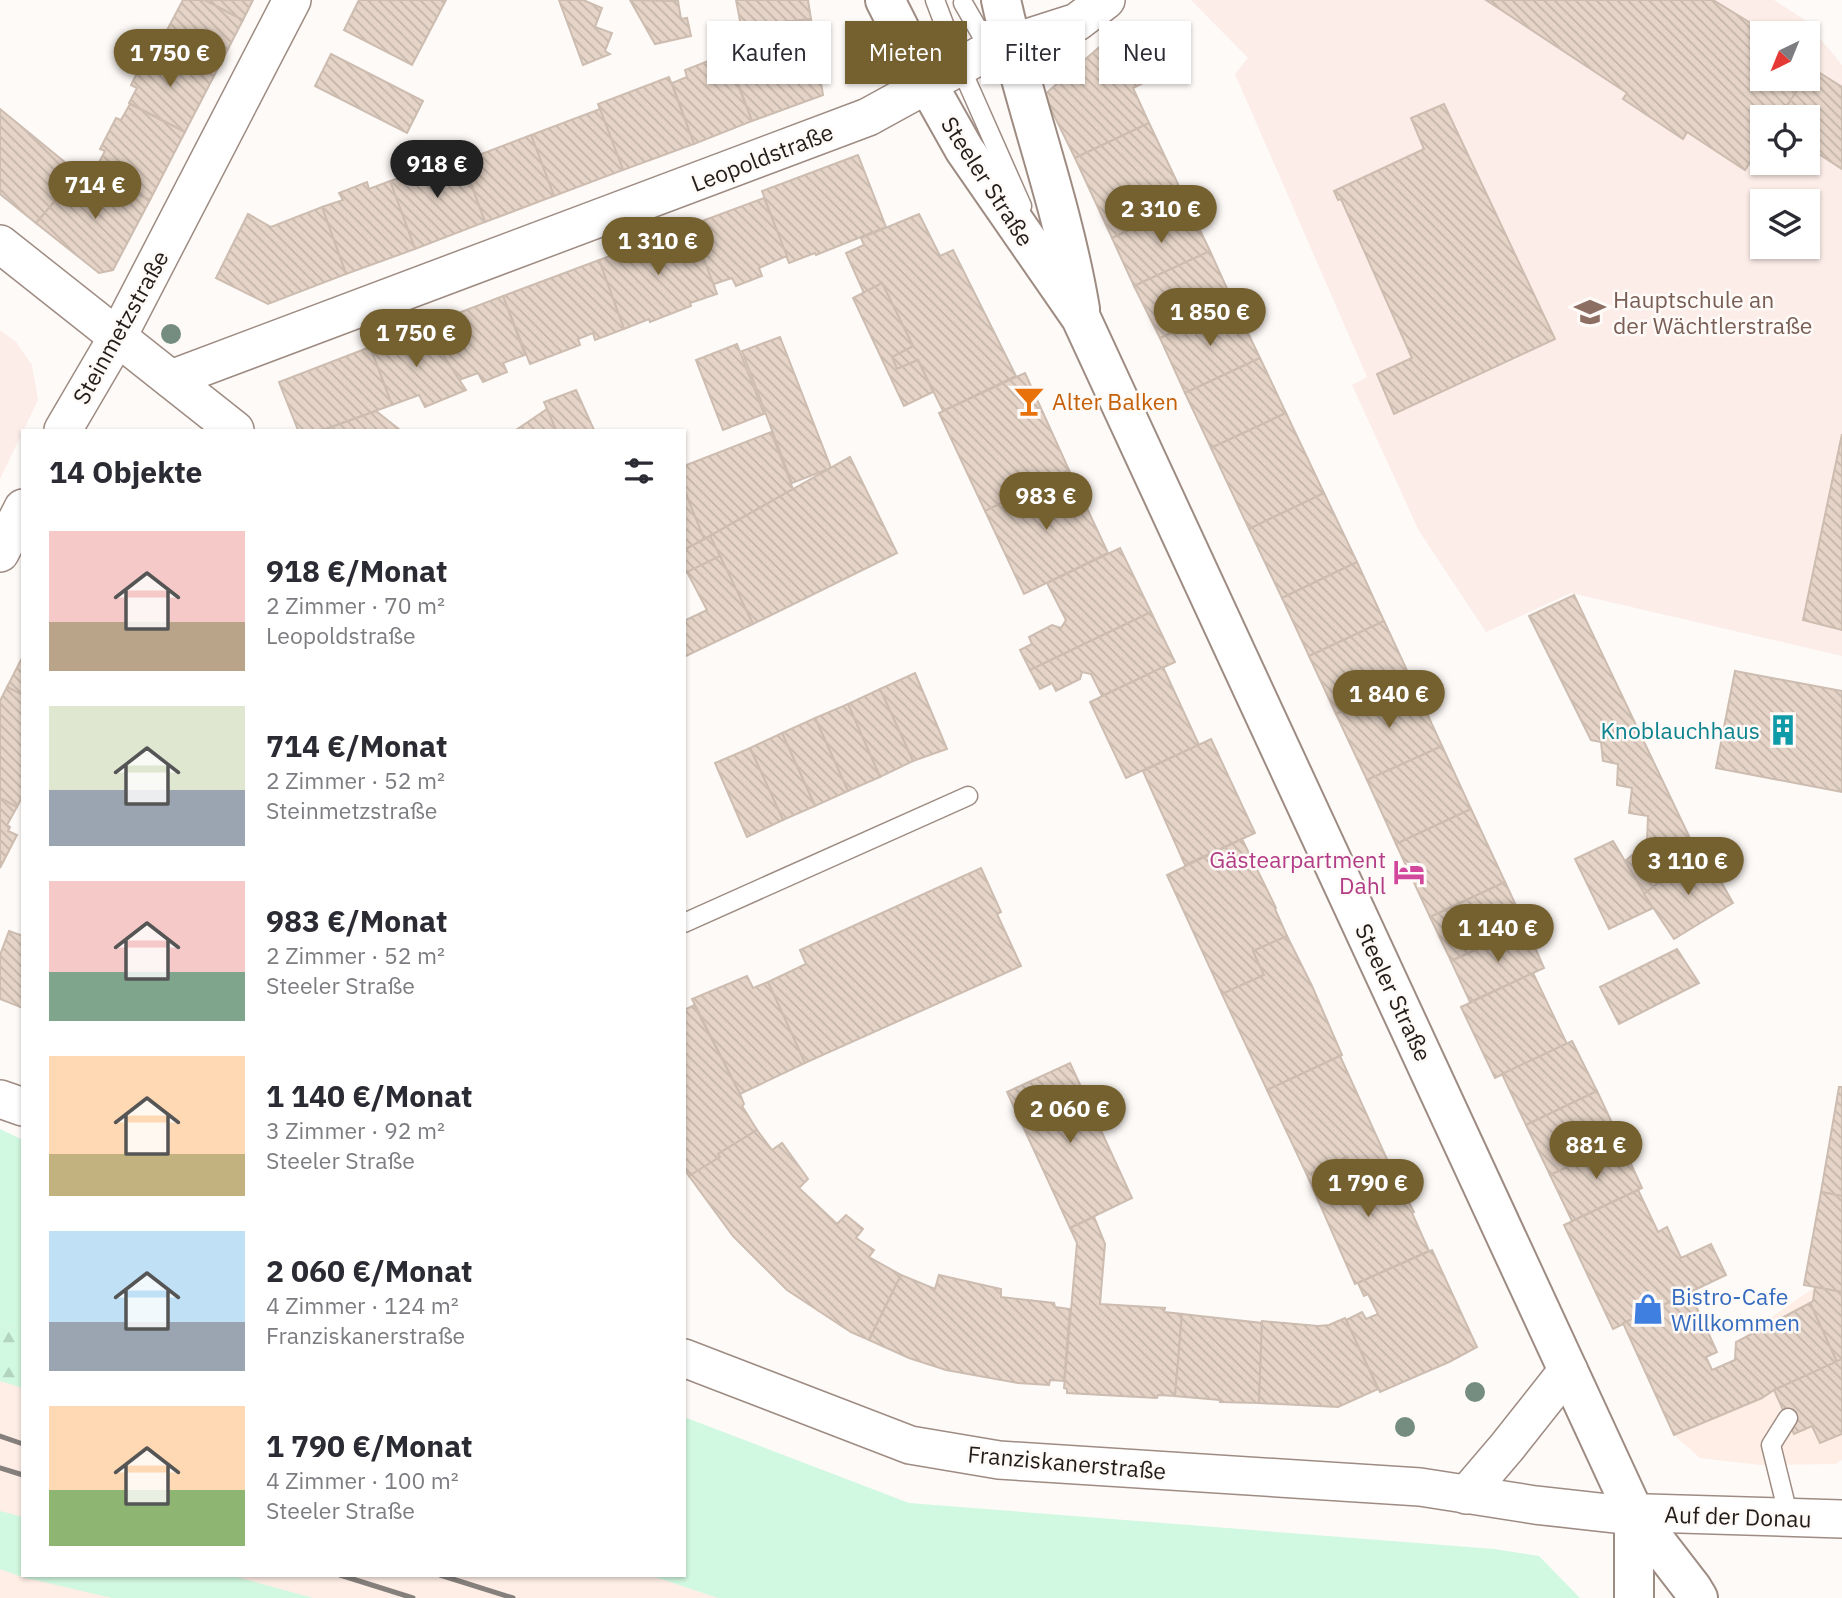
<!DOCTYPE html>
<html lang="de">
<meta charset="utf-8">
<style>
:root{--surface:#fff;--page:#f2f2f3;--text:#2b2b33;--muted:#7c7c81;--accent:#756130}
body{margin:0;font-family:"IBM Plex Sans",sans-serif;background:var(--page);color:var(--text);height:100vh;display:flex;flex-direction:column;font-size:26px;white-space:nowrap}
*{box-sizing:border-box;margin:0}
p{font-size:23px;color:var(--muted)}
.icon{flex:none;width:38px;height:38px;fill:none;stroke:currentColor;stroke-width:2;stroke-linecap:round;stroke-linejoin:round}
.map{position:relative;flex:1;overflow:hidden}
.drawer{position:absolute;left:21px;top:429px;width:665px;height:1148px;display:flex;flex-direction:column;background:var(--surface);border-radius:0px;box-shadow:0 2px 5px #0004}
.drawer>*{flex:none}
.guide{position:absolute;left:707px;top:21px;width:665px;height:63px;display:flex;gap:14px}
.needle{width:46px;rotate:223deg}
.tools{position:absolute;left:1750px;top:21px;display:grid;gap:14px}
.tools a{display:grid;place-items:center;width:70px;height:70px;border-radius:0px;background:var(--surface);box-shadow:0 2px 5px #0004;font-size:35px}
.price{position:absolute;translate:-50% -60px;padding:0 16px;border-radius:24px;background:var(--accent);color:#fff;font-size:23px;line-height:46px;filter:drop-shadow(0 2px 4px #0008)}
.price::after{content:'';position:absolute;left:50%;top:42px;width:21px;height:16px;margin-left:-10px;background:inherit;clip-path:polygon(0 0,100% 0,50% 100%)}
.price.current{background:#222;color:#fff}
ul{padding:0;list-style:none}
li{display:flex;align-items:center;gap:21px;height:175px;padding:0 28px}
li span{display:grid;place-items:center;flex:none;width:196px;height:140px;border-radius:0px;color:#555}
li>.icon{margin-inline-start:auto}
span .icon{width:84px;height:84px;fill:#fffc;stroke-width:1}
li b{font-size:30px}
h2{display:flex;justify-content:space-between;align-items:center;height:84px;padding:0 28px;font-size:30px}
.tag{padding:0 24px;border-radius:0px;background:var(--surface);box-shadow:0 2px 5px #0004;font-size:24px;line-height:63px}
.tag.current{background:var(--accent);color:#fff}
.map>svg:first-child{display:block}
.built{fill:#feeee5}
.education{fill:#fcede8;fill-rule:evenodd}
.green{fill:#d1f8e0}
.forest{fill:url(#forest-firs)}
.building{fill:url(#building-back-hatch);stroke:#cdbcb0;stroke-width:2}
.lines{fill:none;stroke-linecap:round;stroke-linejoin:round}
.lane-casing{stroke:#9e8c83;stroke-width:21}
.street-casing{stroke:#9e8c83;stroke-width:40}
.secondary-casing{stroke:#9e8c83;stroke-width:42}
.lane{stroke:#fff;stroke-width:18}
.street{stroke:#fff;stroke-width:37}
.secondary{stroke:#fff;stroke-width:38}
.rail{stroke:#86807d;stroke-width:5}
.tree{fill:#758d81}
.labels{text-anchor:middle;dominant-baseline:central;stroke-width:5;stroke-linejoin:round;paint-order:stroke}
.street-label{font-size:23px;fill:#231c18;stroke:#fefaf8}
.education-label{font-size:23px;fill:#785e54;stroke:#fefaf8;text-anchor:start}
.food-label{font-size:23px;fill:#c56008;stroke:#fefaf8;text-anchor:start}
.culture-label{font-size:23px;fill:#0d838f;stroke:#fefaf8;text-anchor:end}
.hotel-label{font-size:23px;fill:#b23c85;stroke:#fefaf8;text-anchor:end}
.shop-label{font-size:23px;fill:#366cbe;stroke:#fefaf8;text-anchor:start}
</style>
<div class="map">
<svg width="1842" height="1598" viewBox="0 0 1842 1598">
<defs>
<pattern id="forest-firs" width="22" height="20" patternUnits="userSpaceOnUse" patternTransform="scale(1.75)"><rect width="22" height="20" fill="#d1f8e0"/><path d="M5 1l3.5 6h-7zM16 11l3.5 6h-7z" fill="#b3d4bf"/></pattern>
<pattern id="building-back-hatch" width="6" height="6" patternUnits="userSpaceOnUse" patternTransform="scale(1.75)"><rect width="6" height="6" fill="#e5d4c7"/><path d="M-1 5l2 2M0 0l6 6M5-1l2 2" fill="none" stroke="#c4b5aa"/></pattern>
</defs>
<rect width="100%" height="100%" fill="#fefaf8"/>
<g class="built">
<polygon points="1815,1287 1842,1291 1842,1460 1836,1464 1761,1465 1700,1458 1674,1435 1761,1398 1736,1342"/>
<polygon points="0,1321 23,1331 23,1575 649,1575 718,1598 0,1598"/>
</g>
<g class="education">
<path d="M 1191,0 L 1774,0 L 1805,20 L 1842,65 L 1842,656 L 1571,593 L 1486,632 L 1419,531 L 1352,385 L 1367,377 L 1235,74 L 1248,58 ZM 1762,33 L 1808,33 L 1808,79 L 1762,79 ZM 1762,117 L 1808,117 L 1808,163 L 1762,163 ZM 1762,201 L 1808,201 L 1808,247 L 1762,247 Z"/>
<polygon points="0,330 16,342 32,365 38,400 0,479"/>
</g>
<g class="green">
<polygon points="0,1129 23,1140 23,1331 0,1321"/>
<polygon points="684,1417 909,1503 1494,1549 1539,1556 1580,1598 718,1598 649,1575 684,1575"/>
<polygon points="0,1511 23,1517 23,1575 230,1575 313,1598 112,1598 22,1577 0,1569"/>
</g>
<polygon class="forest" points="0,1321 23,1331 23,1388 0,1381"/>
<g class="building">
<polygon points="183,0 205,0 243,20 214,76 158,47"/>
<polygon points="205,0 253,0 243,20"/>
<polygon points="359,0 446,0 412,65 344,30"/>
<polygon points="559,0 583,0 602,8 595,27 612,33 605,51 610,54 583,65"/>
<polygon points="630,0 678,1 681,19 687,18 691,36 655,44"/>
<polygon points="736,0 808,0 811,19 741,26"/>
<polygon points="1486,0 1713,0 1767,33 1762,33 1762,79 1805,79 1786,107 1789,108 1783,117 1762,117 1762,144 1745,170 1687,132 1683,139 1623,99 1627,93"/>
<polygon points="811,19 823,95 752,121 728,56 746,48 743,26"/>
<polygon points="1125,25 1149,80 1133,88 1149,123 1075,158 1044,95"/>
<polygon points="158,47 214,76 185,132 129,103 137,88 131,85 144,59 150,62"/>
<polygon points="331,54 423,101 407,133 315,86"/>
<polygon points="708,61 711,69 729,63 752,121 694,144 672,83 687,77 685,70"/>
<polygon points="1812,68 1842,87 1842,169 1808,147 1808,117 1783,117 1789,108 1786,107 1805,79 1808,79"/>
<polygon points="669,77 694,144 623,170 598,104"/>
<polygon points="130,104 185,132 150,200 97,175 98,173 95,170 105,151 100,149 116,118 121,120"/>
<polygon points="1444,104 1555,339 1394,414 1377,374 1412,358 1341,199 1338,200 1334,191 1424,149 1411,118"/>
<polygon points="0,109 67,164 62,170 73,180 36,223 0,194"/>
<polygon points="600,109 623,170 554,196 531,135"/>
<polygon points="1149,123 1187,203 1112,238 1075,158"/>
<polygon points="531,135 554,196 485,222 463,161"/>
<polygon points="460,155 485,222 415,249 390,181 411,174 408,167 436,156 439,163"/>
<polygon points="858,155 886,227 816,255 815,253 789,263 762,191"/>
<polygon points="97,175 150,200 113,270 99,273 36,223 73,180 89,192"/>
<polygon points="390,181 415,249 346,274 322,207 343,200 339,193 367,182 369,189"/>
<polygon points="764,198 787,256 759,268 762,276 736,286 732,278 714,284 715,291 691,225"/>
<polygon points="1187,203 1210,251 1134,286 1112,238"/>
<polygon points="322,207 346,274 268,304 216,278 248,214 271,227"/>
<polygon points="919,214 940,256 953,250 1016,376 943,411 918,360 897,369 892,357 913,346 882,283 864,293 846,253 864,245 861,238"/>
<polygon points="691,225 717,294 690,303 691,306 650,322 649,319 624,329 599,260"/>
<polygon points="1210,251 1234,304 1160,338 1134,286"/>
<polygon points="599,260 624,329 595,340 593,333 578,339 580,345 530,364 503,296"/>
<polygon points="882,283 913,346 892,357 897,369 918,360 933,392 904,406 853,298"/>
<polygon points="503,296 525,355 503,363 507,372 483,382 478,373 459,380 424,326"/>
<polygon points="1234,304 1260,358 1185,393 1160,338"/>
<polygon points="424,326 466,390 425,407 419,395 392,405 370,347"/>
<polygon points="780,337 831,468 792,483 742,351"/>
<polygon points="737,344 764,414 723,430 696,360"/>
<polygon points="370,347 392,405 323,430 298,430 279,382"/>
<polygon points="1260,358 1286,413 1211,448 1185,393"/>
<polygon points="1025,373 1069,470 985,511 939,413"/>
<polygon points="576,390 594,430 556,430 544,402"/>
<polygon points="547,409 556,430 516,430"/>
<polygon points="376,411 400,430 323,430"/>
<polygon points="1286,413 1324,493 1249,529 1211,448"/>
<polygon points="771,432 793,489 704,539 684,489 684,466"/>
<polygon points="1842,434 1842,630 1803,620"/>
<polygon points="850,457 897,553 753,624 710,536"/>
<polygon points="1069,470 1108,553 1024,594 985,511"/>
<polygon points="684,489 704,539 684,550"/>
<polygon points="1324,493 1357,562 1282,598 1249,529"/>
<polygon points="710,536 720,556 684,574 684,550"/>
<polygon points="1120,548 1151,612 1030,670 1020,650 1032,644 1029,637 1052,625 1061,628 1066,620 1047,583"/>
<polygon points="720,556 753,624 684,657 684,621 707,610 687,572"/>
<polygon points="1357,562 1384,621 1309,656 1282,598"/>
<polygon points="1574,595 1697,853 1644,894 1625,861 1647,843 1648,816 1629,813 1632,788 1617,785 1618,764 1603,761 1601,742 1591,740 1529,616"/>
<polygon points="1151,612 1175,662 1102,696 1091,674 1082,672 1080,679 1056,691 1052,683 1040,689 1030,670"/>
<polygon points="1384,621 1411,679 1336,714 1309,656"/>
<polygon points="23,656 23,695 7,687"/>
<polygon points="1163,667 1199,745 1126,778 1090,702"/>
<polygon points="1735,671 1842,691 1842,792 1716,768"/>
<polygon points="915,673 947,749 913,761 880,689"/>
<polygon points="1411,679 1442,746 1367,780 1336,714"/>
<polygon points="7,687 23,695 23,795 17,807 0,798 0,701"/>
<polygon points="880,689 913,761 880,777 848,704"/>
<polygon points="848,704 880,777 848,791 815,718"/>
<polygon points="815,718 848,791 815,806 782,733"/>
<polygon points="782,733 815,806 783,820 750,748"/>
<polygon points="1211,739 1255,833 1185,865 1143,771"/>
<polygon points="1442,746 1471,809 1396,844 1367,780"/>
<polygon points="750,748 783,820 747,837 715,763"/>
<polygon points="0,798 17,807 7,825 10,827 8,831 17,835 0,868"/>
<polygon points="1471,809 1505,882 1430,917 1396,844"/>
<polygon points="1242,839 1276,908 1275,909 1287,936 1253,951 1264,975 1222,994 1167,875"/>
<polygon points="1613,841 1653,908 1609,929 1575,859"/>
<polygon points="1697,853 1704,867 1711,864 1733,903 1674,939 1644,894"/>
<polygon points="981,868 1001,912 997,914 1021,966 805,1063 768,982 806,964 800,950"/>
<polygon points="1505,882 1526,927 1451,961 1430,917"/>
<polygon points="1526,927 1544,968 1470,1002 1451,961"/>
<polygon points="9,931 23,936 23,1008 0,999 0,955"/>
<polygon points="1287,936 1312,986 1342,1055 1267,1090 1222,994 1264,975 1253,951"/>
<polygon points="1677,949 1699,983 1619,1024 1600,987"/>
<polygon points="1533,973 1567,1044 1495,1078 1461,1007"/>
<polygon points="747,976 753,988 768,982 805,1063 740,1094 692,999"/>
<polygon points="694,1005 740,1094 744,1104 742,1106 757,1130 718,1154 720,1157 689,1176 684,1169 684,1010"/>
<polygon points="1572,1041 1597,1091 1526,1125 1502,1074"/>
<polygon points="1340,1056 1391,1168 1358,1183 1347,1157 1307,1175 1267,1090"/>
<polygon points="1070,1063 1132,1198 1070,1228 1007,1092"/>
<polygon points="1839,1087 1842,1087 1842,1196 1821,1192"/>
<polygon points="1597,1091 1621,1142 1550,1175 1526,1125"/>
<polygon points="757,1130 772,1150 782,1143 808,1179 799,1188 837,1224 846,1215 863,1229 856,1238 874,1250 869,1257 901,1275 869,1340 851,1332 787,1290 733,1236 689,1176 720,1157 718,1154"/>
<polygon points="1621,1142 1642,1188 1572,1221 1550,1175"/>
<polygon points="1347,1157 1358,1183 1391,1168 1414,1212 1412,1213 1429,1251 1355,1284 1307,1175"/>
<polygon points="1638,1190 1658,1232 1667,1227 1681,1258 1711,1244 1726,1275 1613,1329 1564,1225"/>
<polygon points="1821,1192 1842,1196 1842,1292 1804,1285"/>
<polygon points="1094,1217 1105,1244 1100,1304 1165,1308 1164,1312 1182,1314 1175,1396 1158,1395 1157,1398 1067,1393 1067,1389 1064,1388 1077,1243 1070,1228"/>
<polygon points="1432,1250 1477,1347 1449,1362 1380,1392 1346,1320 1362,1312 1366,1319 1378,1314 1368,1294 1364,1296 1358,1283"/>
<polygon points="901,1275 935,1289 939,1275 1001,1289 1001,1297 1054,1303 1055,1307 1070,1309 1064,1381 1050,1380 1049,1385 1018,1383 946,1370 909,1358 869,1340"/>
<polygon points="1815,1287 1842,1292 1842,1359 1837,1362 1810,1303 1813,1301"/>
<polygon points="1690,1293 1717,1352 1706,1357 1712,1370 1735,1360 1736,1342 1810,1303 1837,1362 1774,1390 1762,1398 1674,1435 1623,1323"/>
<polygon points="1182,1314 1262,1323 1259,1403 1220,1402 1220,1400 1175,1396"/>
<polygon points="1345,1318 1378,1389 1338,1407 1259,1403 1262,1321 1318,1326 1329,1325"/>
<polygon points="1842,1359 1842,1434 1820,1443 1812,1426 1794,1434 1774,1390"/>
</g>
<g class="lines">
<defs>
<g id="lane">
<polyline points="935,0 960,66 1022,206"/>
<polyline points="963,3 993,55"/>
<polyline points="684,923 968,796"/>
<polyline points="1788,1418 1771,1445 1789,1518"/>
</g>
<g id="street">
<polyline points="0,244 235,430"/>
<polyline points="171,379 868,117 990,50 1077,22 1106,0"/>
<polyline points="63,430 118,336 292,0"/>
<polyline points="0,553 23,508"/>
<polyline points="0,1099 23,1107"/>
<polyline points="684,1358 910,1445 999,1460 1420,1487 1535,1505 1625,1515 1647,1513 1842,1519"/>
<polyline points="1466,1495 1507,1447 1560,1380 1569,1371"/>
</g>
<g id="secondary">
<polyline points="885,0 928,85 964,149 1081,318 1634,1513 1692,1588 1698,1598"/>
<path d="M 1001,0 C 1024,105 1062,202 1080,309"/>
<polyline points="1634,1598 1634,1513"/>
</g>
</defs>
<use href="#lane" class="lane-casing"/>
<use href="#street" class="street-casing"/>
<use href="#secondary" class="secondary-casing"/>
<use href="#lane" class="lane"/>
<use href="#street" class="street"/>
<use href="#secondary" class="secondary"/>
<g class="rail">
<polyline points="0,1436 23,1444"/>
<polyline points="0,1468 23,1475"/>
<polyline points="340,1575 413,1598"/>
<polyline points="440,1575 513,1598"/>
</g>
</g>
<g class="tree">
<circle cx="171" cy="334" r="10"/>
<circle cx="1475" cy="1392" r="10"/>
<circle cx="1405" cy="1427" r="10"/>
</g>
<defs>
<symbol id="school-bare" viewBox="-9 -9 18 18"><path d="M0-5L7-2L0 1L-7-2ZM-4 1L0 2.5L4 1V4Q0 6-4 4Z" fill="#8d6e63" stroke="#fefaf8" stroke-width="2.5" paint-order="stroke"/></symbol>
<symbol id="bar-bare" viewBox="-9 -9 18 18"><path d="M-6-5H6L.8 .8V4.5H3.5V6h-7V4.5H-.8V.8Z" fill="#e8710a" stroke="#fefaf8" stroke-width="2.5" paint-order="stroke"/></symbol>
<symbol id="building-bare" viewBox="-9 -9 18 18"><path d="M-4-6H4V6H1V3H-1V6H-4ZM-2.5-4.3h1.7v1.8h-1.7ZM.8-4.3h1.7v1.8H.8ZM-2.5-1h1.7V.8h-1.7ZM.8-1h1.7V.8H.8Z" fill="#0f9aa8" stroke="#fefaf8" stroke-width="2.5" paint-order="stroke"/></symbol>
<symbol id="hotel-bare" viewBox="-9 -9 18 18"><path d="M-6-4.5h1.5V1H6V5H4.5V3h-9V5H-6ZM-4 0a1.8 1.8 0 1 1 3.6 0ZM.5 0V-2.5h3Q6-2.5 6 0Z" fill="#d1479c" stroke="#fefaf8" stroke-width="2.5" paint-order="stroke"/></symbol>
<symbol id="shop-bare" viewBox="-9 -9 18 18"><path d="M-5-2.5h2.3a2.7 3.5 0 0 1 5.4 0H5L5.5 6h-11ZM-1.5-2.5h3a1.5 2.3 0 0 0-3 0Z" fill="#3f7fe0" stroke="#fefaf8" stroke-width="2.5" paint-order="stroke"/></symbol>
</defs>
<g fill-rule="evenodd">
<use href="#school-bare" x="1568" y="290" width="44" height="44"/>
<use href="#bar-bare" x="1007" y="379" width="44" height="44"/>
<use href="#building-bare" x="1761" y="708" width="44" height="44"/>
<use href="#hotel-bare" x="1387" y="850" width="44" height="44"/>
<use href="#shop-bare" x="1626" y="1287" width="44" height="44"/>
</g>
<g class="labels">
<g class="street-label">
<text transform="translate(762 157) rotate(-21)">Leopoldstraße</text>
<text transform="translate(988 181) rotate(57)">Steeler Straße</text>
<text transform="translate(120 327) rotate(-61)">Steinmetzstraße</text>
<text transform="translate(1394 992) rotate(65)">Steeler Straße</text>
<text transform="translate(1067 1462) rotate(5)">Franziskanerstraße</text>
<text transform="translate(1738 1516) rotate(2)">Auf der Donau</text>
</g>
<g class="education-label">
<text x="1613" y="299">Hauptschule an<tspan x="1613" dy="26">der Wächtlerstraße</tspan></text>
</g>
<g class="food-label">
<text x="1052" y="401">Alter Balken</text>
</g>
<g class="culture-label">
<text x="1760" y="730">Knoblauchhaus</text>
</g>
<g class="hotel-label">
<text x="1386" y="859">Gästearpartment<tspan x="1386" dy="26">Dahl</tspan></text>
</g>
<g class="shop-label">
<text x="1671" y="1296">Bistro-Cafe<tspan x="1671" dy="26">Willkommen</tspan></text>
</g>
</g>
</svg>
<div class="tools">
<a><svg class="needle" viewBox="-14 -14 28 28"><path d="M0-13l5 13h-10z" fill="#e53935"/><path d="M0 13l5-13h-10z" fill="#7c7c81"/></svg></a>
<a><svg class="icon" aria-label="locate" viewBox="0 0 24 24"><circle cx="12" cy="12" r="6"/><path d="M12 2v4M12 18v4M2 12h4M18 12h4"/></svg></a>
<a><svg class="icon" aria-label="layers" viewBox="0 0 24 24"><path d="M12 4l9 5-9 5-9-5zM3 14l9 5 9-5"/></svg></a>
</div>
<b class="price" style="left:170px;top:89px">1 750 €</b>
<b class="price current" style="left:437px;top:200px">918 €</b>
<b class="price" style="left:95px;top:221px">714 €</b>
<b class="price" style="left:1161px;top:245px">2 310 €</b>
<b class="price" style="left:658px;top:277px">1 310 €</b>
<b class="price" style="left:1210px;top:348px">1 850 €</b>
<b class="price" style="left:416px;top:369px">1 750 €</b>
<b class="price" style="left:1046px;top:532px">983 €</b>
<b class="price" style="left:1389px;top:730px">1 840 €</b>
<b class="price" style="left:1688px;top:897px">3 110 €</b>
<b class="price" style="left:1498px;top:964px">1 140 €</b>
<b class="price" style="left:1070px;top:1145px">2 060 €</b>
<b class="price" style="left:1596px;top:1181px">881 €</b>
<b class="price" style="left:1368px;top:1219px">1 790 €</b>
<div class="guide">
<a class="tag">Kaufen</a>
<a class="tag current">Mieten</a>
<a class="tag">Filter</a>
<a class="tag">Neu</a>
</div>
<section class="drawer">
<h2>14 Objekte<svg class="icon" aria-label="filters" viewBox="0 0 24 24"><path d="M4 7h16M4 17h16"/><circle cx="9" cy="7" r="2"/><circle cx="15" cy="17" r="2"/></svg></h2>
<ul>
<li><span style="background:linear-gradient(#f6c9c9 65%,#b9a48a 0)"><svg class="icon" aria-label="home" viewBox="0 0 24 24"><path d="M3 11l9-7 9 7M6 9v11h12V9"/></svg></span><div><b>918 €/Monat</b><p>2 Zimmer · 70 m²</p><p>Leopoldstraße</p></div></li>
<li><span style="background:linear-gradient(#dfe7d0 60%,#9aa5b1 0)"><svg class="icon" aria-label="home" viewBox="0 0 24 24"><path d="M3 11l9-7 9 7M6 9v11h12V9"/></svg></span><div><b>714 €/Monat</b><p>2 Zimmer · 52 m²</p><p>Steinmetzstraße</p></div></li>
<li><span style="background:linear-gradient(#f6c9c9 65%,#7fa58c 0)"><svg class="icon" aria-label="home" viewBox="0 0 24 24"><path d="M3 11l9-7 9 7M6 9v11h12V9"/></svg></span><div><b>983 €/Monat</b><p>2 Zimmer · 52 m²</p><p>Steeler Straße</p></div></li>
<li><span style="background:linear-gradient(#ffd9b3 70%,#c2b280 0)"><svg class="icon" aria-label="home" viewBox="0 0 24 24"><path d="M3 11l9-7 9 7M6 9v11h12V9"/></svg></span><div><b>1 140 €/Monat</b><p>3 Zimmer · 92 m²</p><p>Steeler Straße</p></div></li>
<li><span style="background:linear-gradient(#bfe0f5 65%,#9aa5b1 0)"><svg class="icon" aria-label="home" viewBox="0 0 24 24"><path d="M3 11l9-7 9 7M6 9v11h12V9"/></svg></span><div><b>2 060 €/Monat</b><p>4 Zimmer · 124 m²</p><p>Franziskanerstraße</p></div></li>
<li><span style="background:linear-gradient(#ffd9b3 60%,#8fb573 0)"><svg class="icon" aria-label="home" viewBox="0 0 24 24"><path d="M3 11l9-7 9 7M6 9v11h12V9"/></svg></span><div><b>1 790 €/Monat</b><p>4 Zimmer · 100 m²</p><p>Steeler Straße</p></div></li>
</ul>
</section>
</div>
